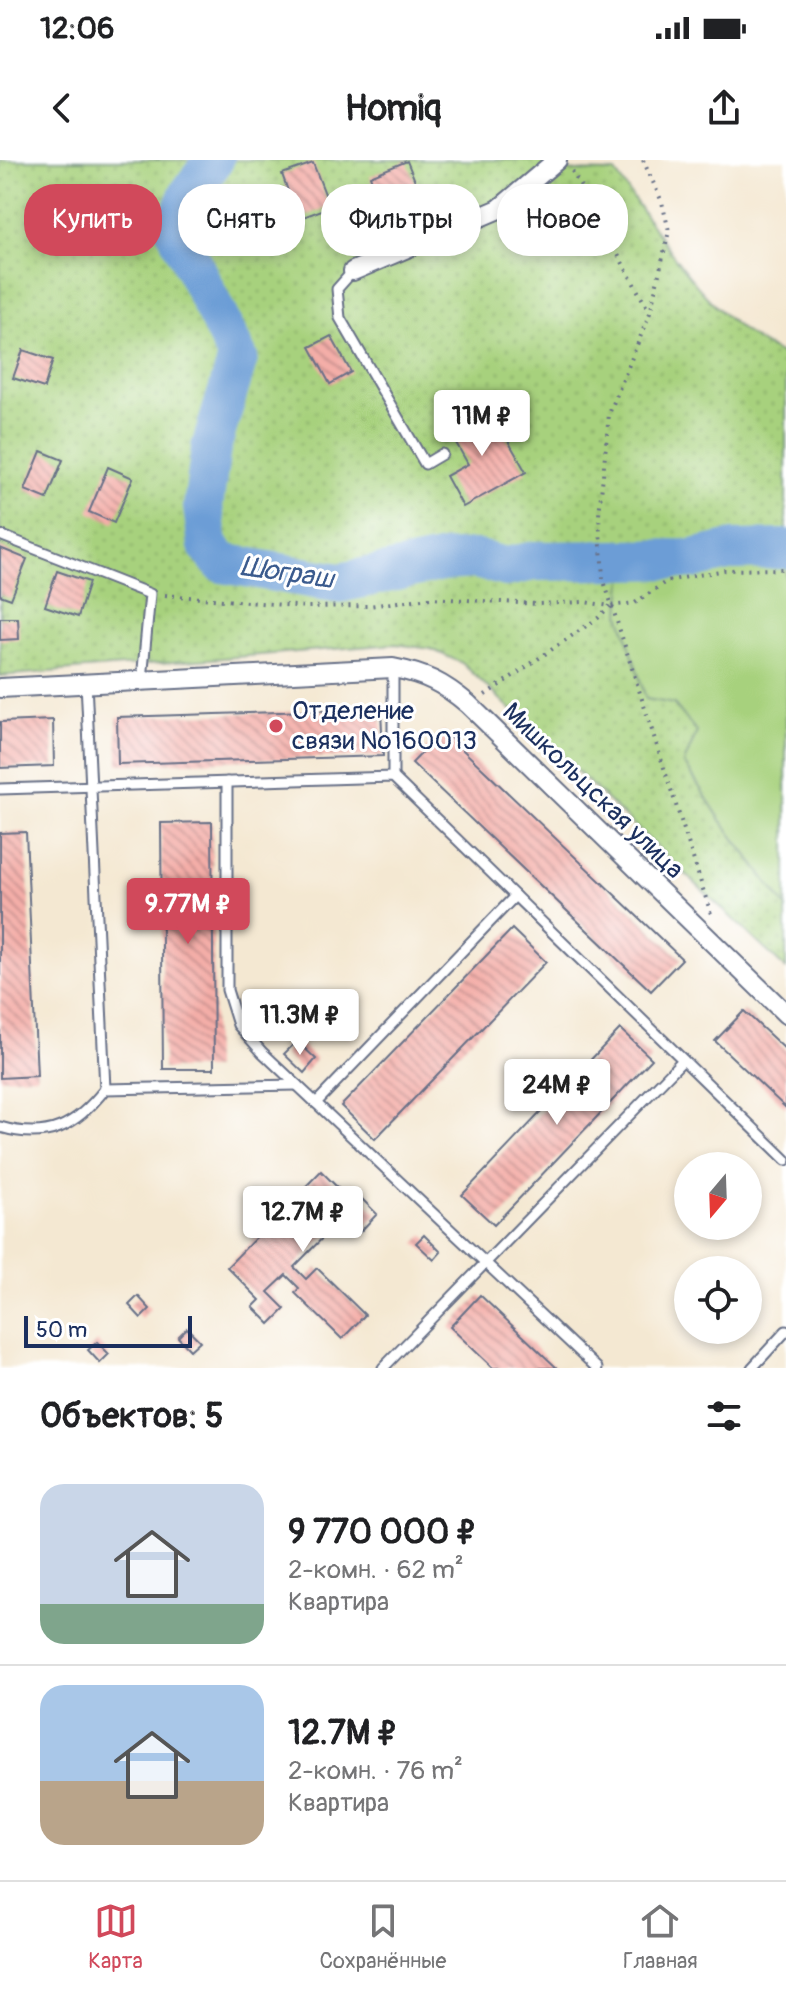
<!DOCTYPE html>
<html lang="ru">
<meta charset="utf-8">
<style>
:root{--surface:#fff;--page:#f6f6f6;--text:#202124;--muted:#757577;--line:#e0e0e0;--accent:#d1495b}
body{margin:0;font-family:Pangolin,sans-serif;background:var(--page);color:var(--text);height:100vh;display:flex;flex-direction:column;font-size:30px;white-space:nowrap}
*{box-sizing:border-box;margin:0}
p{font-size:26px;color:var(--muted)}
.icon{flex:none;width:44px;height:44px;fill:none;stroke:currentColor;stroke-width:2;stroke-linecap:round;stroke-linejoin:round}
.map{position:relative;height:1208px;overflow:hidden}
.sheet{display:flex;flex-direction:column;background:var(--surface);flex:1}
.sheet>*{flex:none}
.top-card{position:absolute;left:24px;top:24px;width:738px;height:72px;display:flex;gap:16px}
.needle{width:52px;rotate:199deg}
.buttons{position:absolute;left:674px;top:992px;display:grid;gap:16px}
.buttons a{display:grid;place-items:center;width:88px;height:88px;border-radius:50%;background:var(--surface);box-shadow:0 4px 12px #0003;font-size:40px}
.scale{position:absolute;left:24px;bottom:20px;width:168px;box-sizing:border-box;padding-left:8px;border:4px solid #1b2f5e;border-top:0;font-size:22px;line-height:28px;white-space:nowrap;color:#1b2f5e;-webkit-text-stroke:6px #fff;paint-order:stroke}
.price{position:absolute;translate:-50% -68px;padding:0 18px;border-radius:8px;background:#fff;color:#222;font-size:26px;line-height:52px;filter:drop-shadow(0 2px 4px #0008)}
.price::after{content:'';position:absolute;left:50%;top:48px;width:24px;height:18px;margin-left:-12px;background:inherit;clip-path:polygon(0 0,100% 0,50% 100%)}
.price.active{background:var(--accent);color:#fff}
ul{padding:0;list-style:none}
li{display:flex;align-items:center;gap:24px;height:200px;padding:0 40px}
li+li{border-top:2px solid var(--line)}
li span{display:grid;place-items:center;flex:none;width:224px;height:160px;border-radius:24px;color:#555}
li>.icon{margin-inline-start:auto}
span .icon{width:96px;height:96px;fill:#fffc;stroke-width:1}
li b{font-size:34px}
h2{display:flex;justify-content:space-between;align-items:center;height:96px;padding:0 40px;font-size:34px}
.tag{padding:0 28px;border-radius:32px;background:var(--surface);box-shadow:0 4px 12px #0003;font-size:28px;line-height:72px}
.tag.active{background:var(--accent);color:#fff}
.status{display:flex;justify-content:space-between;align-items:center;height:56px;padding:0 40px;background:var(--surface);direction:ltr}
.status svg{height:22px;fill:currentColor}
header{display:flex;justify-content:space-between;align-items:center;height:104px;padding:0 40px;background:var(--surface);font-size:36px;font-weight:700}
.tab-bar{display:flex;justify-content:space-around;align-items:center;height:112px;border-top:2px solid var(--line);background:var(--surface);font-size:22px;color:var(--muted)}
.tab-bar a{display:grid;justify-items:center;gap:4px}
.tab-bar .active{color:var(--accent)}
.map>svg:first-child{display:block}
.grass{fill:url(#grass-dots);stroke:#61806e;stroke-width:2}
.park{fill:#a7d17d;stroke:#61806e;stroke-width:2}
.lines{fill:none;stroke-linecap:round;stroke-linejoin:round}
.river{stroke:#6c9dd6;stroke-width:40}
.building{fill:url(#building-back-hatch)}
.lane-casing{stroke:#677087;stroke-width:13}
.street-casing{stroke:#677087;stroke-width:22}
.path{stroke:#677087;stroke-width:4;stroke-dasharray:2 6;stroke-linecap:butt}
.lane{stroke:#fff;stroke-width:9}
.street{stroke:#fff;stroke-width:18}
.poi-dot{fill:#d1495b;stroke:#fff;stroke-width:3}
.labels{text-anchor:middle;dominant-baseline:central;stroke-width:6;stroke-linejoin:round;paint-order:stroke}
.poi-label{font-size:26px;fill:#1b2f5e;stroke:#fff;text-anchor:start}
.street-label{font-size:26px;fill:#1b2f5e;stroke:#fff}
.water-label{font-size:28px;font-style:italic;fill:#3b5b8e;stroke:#fff}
</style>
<div class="status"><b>12:06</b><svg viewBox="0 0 49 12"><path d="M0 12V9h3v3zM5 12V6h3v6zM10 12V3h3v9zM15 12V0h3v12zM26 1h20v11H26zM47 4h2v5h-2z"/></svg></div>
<header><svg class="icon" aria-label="back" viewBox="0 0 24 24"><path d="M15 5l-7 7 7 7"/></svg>Homiq<svg class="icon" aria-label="share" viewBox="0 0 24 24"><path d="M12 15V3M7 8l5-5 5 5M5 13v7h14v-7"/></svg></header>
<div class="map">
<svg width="786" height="1208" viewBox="0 0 786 1208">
<defs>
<pattern id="grass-dots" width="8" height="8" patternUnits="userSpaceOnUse" patternTransform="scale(2)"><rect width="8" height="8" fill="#a7d17d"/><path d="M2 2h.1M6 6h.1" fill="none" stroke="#8fb46e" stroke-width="1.8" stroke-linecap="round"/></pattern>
<pattern id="building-back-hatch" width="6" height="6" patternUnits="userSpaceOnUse" patternTransform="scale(2)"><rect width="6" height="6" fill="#f4aea8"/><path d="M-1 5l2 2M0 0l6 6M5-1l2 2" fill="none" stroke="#c58e8c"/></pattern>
</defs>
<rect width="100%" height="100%" fill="#fff"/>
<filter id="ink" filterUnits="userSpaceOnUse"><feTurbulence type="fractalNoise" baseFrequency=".0125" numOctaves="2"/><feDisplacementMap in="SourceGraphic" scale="16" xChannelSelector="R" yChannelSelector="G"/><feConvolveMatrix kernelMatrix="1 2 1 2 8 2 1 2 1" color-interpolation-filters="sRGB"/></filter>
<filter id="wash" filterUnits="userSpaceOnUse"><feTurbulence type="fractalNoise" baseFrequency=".006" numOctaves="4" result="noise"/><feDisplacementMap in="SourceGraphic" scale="32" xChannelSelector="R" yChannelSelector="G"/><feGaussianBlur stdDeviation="1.8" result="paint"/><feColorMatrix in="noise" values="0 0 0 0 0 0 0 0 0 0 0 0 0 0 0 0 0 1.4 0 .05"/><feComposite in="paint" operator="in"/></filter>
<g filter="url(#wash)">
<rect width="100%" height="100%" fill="#f4e8d2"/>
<path class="grass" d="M 0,0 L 540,0 L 571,11 L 615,12 C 662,77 709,164 786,196 L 786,398 L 732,400 L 703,409 L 624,409 L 627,476 L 636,501 L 698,572 L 684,603 L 721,660 L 786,747 L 786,809 L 462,503 L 431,489 L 396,484 L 0,516 Z"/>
<polygon class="park" points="786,398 786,747 721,660 684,603 697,572 674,544 646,539 620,454 624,409 703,409 732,400"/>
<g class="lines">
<polyline class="river" points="214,0 189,34 175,68 238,198 211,288 203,347 208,386 222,403 339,423 444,401 475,399 506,407 534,401 693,399 732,390 786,389"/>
</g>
<g id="blocks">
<g class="building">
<polygon points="407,1 419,31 381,46 370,16"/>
<polygon points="313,3 330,47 298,59 282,14"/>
<polygon points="331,176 351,212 330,224 310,187"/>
<polygon points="23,190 53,200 44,228 13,218"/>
<polygon points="481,248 489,261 495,258 526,312 463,347 446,316 468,304 447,267"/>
<polygon points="41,291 63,300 47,339 25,330"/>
<polygon points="108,307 133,318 114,363 89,352"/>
<polygon points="0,388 27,399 11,439 0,435"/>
<polygon points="57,411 89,422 78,457 45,446"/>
<polygon points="0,458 18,458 19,479 0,480"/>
<polygon points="381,549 383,596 118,604 117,557"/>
<polygon points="53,560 54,606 0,608 0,562"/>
<polygon points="443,571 682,799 651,831 412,603"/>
<polygon points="212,662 214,909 163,909 161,663"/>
<polygon points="26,672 37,916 0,918 0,673"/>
<polygon points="512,769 546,802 375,979 341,946"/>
<polygon points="744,851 786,890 786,948 715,881"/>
<polygon points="620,869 652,899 494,1065 462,1035"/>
<polygon points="297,881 316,899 304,913 284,894"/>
<polygon points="321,1011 354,1044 360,1037 377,1054 360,1072 344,1056 294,1107 306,1119 317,1108 365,1155 342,1179 295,1133 299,1128 286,1115 268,1132 285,1149 270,1164 253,1147 260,1140 227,1107"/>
<polygon points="424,1075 441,1092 434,1100 416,1083"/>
<polygon points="480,1135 557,1208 493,1208 450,1167"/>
<polygon points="138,1136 150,1149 141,1158 129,1145"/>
<polygon points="187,1168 200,1181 190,1190 178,1177"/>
<polygon points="97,1182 109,1194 100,1203 88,1190"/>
</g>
</g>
</g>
<g filter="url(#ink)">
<use href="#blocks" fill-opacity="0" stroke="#677087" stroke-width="2"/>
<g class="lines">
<defs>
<g id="lane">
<polyline points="353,111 337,129 340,158 425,304 442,294"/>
<polyline points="0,375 150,434 142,520"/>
<polyline points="393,508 393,617"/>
<polyline points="86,522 105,929"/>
<polyline points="227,622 227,830 238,865 262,892 597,1208"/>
<polyline points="0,629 393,617 786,1000"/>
<polyline points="316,943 515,736"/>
<path d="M 0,967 C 48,981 76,966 105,929 L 297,925"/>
<polyline points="383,1208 683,900"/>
<polyline points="752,1208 786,1171"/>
</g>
<g id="street">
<polyline points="353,111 499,49 557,0"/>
<path d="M 0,528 L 393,508 C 425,514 443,523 468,544 L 786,854"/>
</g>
</defs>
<use href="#lane" class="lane-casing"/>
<use href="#street" class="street-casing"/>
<g class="path">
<polyline points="643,0 662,42 669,71 650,153 609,254 599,355 603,418 711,754"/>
<polyline points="572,11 649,151"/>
<polyline points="165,435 307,447 368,446 430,438 537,444 584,442 610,446 635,443 667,421 725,410 786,409"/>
<polyline points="485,535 598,458 610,446"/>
</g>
<use href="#lane" class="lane"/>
<use href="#street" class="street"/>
</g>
</g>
<circle class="poi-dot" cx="276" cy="566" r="8"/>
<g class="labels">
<g class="poi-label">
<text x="292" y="551">Отделение<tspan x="292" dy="30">связи №160013</tspan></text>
</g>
<g class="street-label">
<text transform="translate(593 631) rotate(44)">Мишкольцская улица</text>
</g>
<g class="water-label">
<text transform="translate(287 413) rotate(8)">Шограш</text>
</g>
</g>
</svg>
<div class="buttons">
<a><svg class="needle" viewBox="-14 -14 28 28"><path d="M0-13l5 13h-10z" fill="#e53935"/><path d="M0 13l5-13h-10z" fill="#757577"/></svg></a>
<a><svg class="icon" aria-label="locate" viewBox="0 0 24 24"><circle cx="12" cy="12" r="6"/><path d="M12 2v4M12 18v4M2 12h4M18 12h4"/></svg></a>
</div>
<div class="scale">50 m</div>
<b class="price" style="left:482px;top:298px">11M ₽</b>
<b class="price active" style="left:188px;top:786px">9.77M ₽</b>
<b class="price" style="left:300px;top:897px">11.3M ₽</b>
<b class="price" style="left:557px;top:967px">24M ₽</b>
<b class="price" style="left:303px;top:1094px">12.7M ₽</b>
<div class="top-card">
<a class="tag active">Купить</a>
<a class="tag">Снять</a>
<a class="tag">Фильтры</a>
<a class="tag">Новое</a>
</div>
</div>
<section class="sheet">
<h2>Объектов: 5<svg class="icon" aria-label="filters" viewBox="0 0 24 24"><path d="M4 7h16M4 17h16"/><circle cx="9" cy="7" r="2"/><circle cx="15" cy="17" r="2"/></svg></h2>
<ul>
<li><span style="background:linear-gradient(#c9d6e8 75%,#7fa58c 0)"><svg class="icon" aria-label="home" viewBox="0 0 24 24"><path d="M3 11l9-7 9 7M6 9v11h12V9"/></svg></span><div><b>9 770 000 ₽</b><p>2-комн. · 62 m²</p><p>Квартира</p></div></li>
<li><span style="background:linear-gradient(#a9c7e8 60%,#b9a48a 0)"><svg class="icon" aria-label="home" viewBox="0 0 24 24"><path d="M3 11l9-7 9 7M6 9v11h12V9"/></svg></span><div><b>12.7M ₽</b><p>2-комн. · 76 m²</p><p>Квартира</p></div></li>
</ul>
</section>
<nav class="tab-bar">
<a class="active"><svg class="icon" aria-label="map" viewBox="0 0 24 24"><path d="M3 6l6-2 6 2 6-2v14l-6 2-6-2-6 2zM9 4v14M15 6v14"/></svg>Карта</a>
<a><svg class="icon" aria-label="saved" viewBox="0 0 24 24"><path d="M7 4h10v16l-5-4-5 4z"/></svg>Сохранённые</a>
<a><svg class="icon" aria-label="home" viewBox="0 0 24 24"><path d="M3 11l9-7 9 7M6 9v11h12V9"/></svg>Главная</a>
</nav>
